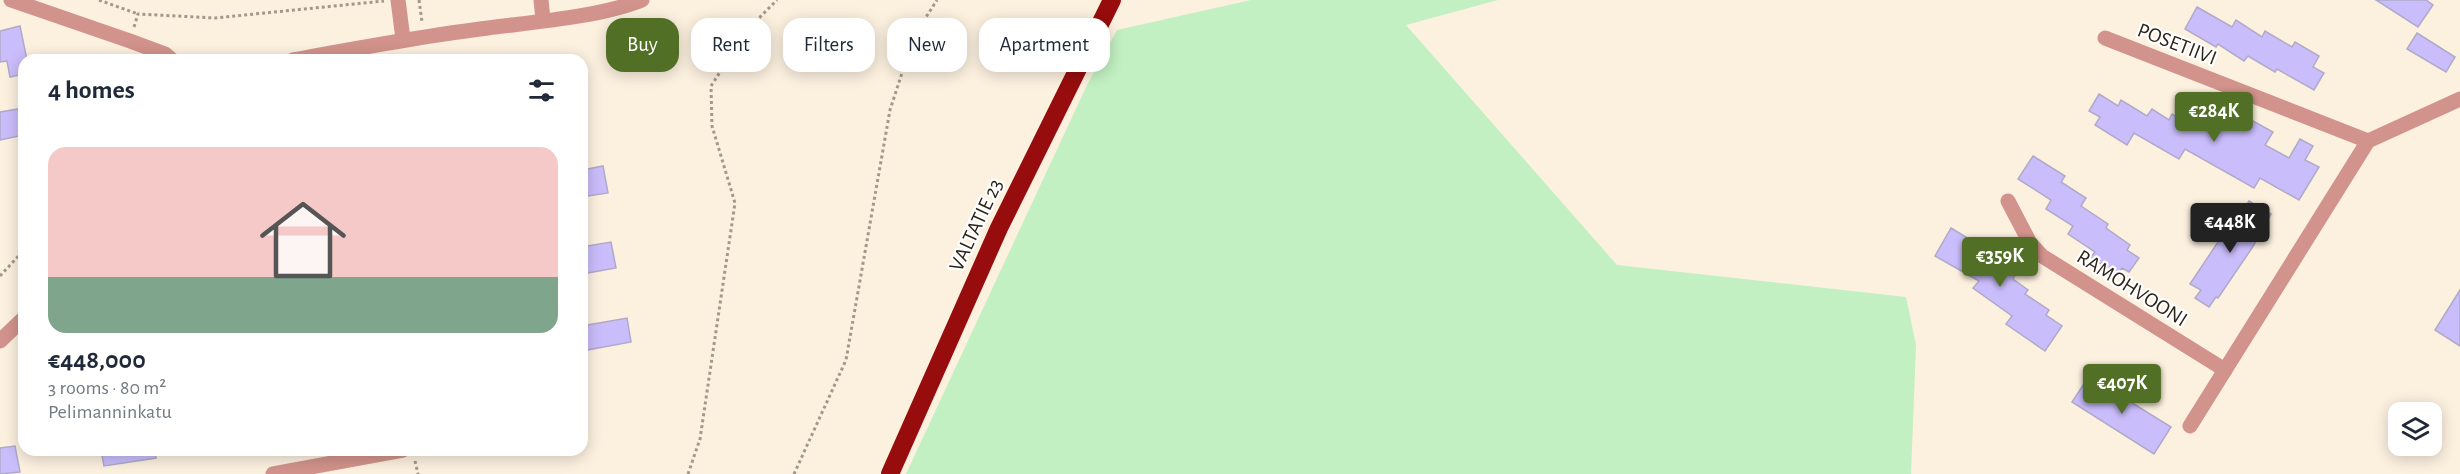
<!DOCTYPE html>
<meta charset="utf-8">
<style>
:root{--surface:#fff;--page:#f6f6f7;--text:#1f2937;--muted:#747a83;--accent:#516f25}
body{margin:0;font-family:"Alegreya Sans",sans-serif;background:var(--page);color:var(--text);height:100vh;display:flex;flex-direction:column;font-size:22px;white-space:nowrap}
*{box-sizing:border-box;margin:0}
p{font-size:20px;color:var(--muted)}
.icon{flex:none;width:33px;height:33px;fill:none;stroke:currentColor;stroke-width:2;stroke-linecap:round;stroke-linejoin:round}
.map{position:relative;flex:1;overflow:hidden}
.sheet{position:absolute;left:18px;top:54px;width:570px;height:402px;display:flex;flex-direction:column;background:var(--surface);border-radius:18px;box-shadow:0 3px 15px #0003}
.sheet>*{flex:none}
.guide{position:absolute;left:606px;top:18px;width:570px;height:54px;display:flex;gap:12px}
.controls{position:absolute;left:2388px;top:402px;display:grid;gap:12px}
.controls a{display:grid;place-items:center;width:54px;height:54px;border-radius:12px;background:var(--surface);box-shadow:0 3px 15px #0003;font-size:30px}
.price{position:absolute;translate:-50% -51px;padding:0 14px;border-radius:6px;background:var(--accent);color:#fff;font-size:20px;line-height:39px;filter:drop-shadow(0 2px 3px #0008)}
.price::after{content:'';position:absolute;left:50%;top:36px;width:18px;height:14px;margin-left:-9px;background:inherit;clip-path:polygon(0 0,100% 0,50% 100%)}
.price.on{background:#222;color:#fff}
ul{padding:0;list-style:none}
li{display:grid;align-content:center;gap:12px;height:318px;padding:0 30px}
li span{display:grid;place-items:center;height:186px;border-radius:18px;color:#555}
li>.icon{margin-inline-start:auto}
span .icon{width:108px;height:108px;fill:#fffc;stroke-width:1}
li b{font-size:26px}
h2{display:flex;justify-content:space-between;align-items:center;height:72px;padding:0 30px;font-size:26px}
.tag{padding:0 21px;border-radius:18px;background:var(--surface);box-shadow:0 3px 15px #0003;font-size:21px;line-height:54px}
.tag.on{background:var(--accent);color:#fff}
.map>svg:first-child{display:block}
.green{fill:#c2f0c2}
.building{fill:#cabdfb;stroke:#b0aac9;stroke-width:1.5}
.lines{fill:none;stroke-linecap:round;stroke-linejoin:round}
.path{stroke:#a3998a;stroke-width:3;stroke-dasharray:3 3;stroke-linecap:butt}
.minor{stroke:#d1938b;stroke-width:15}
.highway{stroke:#970d0d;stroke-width:18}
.labels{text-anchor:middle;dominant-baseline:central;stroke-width:4.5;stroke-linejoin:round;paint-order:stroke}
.street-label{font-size:21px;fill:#2b2419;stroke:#fff}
</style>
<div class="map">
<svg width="2460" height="474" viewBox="0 0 2460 474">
<rect width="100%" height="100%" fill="#fcf0df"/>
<polygon class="green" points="1251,0 1498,0 1406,25 1617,265 1906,297 1916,345 1911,474 906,474 1087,85 1117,30"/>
<g class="building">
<polygon points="2376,0 2426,0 2433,5 2418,27"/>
<polygon points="2197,7 2232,27 2236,20 2262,37 2265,31 2292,47 2295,42 2319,56 2313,67 2324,73 2314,90 2277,69 2275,72 2248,56 2244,61 2218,44 2216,47 2185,29"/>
<polygon points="20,26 27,60 24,60 24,74 10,77 7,61 0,62 0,31"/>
<polygon points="2417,33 2455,57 2446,72 2407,49"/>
<polygon points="2099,94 2118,106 2121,100 2147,116 2152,109 2169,120 2172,114 2195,128 2213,99 2273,132 2265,145 2289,158 2300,139 2313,146 2305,160 2319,167 2299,200 2260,178 2254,188 2185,149 2179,159 2134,133 2127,145 2095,125 2100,117 2089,111"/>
<polygon points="24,108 24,135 0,140 0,112"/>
<polygon points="2033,156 2065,176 2061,182 2086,198 2081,206 2108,224 2106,228 2130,245 2127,250 2139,258 2129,272 2122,268 2117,275 2091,257 2095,252 2068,234 2073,226 2046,209 2051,200 2018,179"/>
<polygon points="603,166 608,193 582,197 582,170"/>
<polygon points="2249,201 2271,214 2252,248 2218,298 2216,297 2209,307 2195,298 2201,290 2190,284 2226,230 2229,233"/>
<polygon points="1951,228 1992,253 1990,257 2015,275 2013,279 2028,290 2025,294 2049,310 2046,315 2062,326 2045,351 2006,324 2012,316 1973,288 1979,281 1935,256"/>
<polygon points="611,242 616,268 582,274 582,247"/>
<polygon points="2460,290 2460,346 2435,330"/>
<polygon points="627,318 631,342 582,351 582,326"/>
<polygon points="2089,376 2171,427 2154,454 2072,402"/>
<polygon points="15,446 20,472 0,474 0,448"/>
<polygon points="101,450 155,450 156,458 104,466"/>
</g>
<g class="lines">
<g class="path">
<polyline points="99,0 138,14"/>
<polyline points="419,0 422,22"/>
<polyline points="134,27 138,14 215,18 384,1"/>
<polyline points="413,60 422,55"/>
<polyline points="0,276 24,250"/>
<polyline points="415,461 418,474"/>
<polyline points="688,474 700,439 735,203 712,126 711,86 748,29 777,0"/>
<polyline points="794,474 846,360 890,110 914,36 937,0"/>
</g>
<g class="minor">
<polyline points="11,0 130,41 165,54 172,60"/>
<polyline points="398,0 403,39"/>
<polyline points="541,0 543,20"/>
<polyline points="2105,38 2368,141"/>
<path d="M 293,60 C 358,48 422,36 488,28 C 534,22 599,17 642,0"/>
<polyline points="2008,201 2030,243 2042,256 2225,370"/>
<polyline points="0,341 24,318"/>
<polyline points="2190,426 2368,141 2460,99"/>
<polyline points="273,474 403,450"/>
</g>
<polyline class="highway" points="890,474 999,228 1112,0"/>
</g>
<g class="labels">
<g class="street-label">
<text transform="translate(2177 44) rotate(21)">POSETIIVI</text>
<text transform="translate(976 225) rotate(-65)">VALTATIE 23</text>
<text transform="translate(2132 288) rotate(32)">RAMOHVOONI</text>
</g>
</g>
</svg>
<div class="controls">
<a><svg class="icon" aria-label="layers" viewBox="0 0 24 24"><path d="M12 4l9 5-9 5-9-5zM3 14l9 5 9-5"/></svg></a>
</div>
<b class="price" style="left:2214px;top:143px">€284K</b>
<b class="price on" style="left:2230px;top:254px">€448K</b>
<b class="price" style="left:2000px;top:288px">€359K</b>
<b class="price" style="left:2122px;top:415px">€407K</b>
<div class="guide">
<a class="tag on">Buy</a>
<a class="tag">Rent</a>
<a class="tag">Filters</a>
<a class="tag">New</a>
<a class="tag">Apartment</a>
</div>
<section class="sheet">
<h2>4 homes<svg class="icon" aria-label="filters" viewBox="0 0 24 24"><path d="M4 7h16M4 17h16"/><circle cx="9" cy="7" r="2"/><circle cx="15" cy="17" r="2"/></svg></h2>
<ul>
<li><span style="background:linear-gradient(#f6c9c9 70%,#7fa58c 0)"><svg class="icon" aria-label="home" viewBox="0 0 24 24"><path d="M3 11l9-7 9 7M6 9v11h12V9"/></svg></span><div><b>€448,000</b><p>3 rooms · 80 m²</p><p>Pelimanninkatu</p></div></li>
</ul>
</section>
</div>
